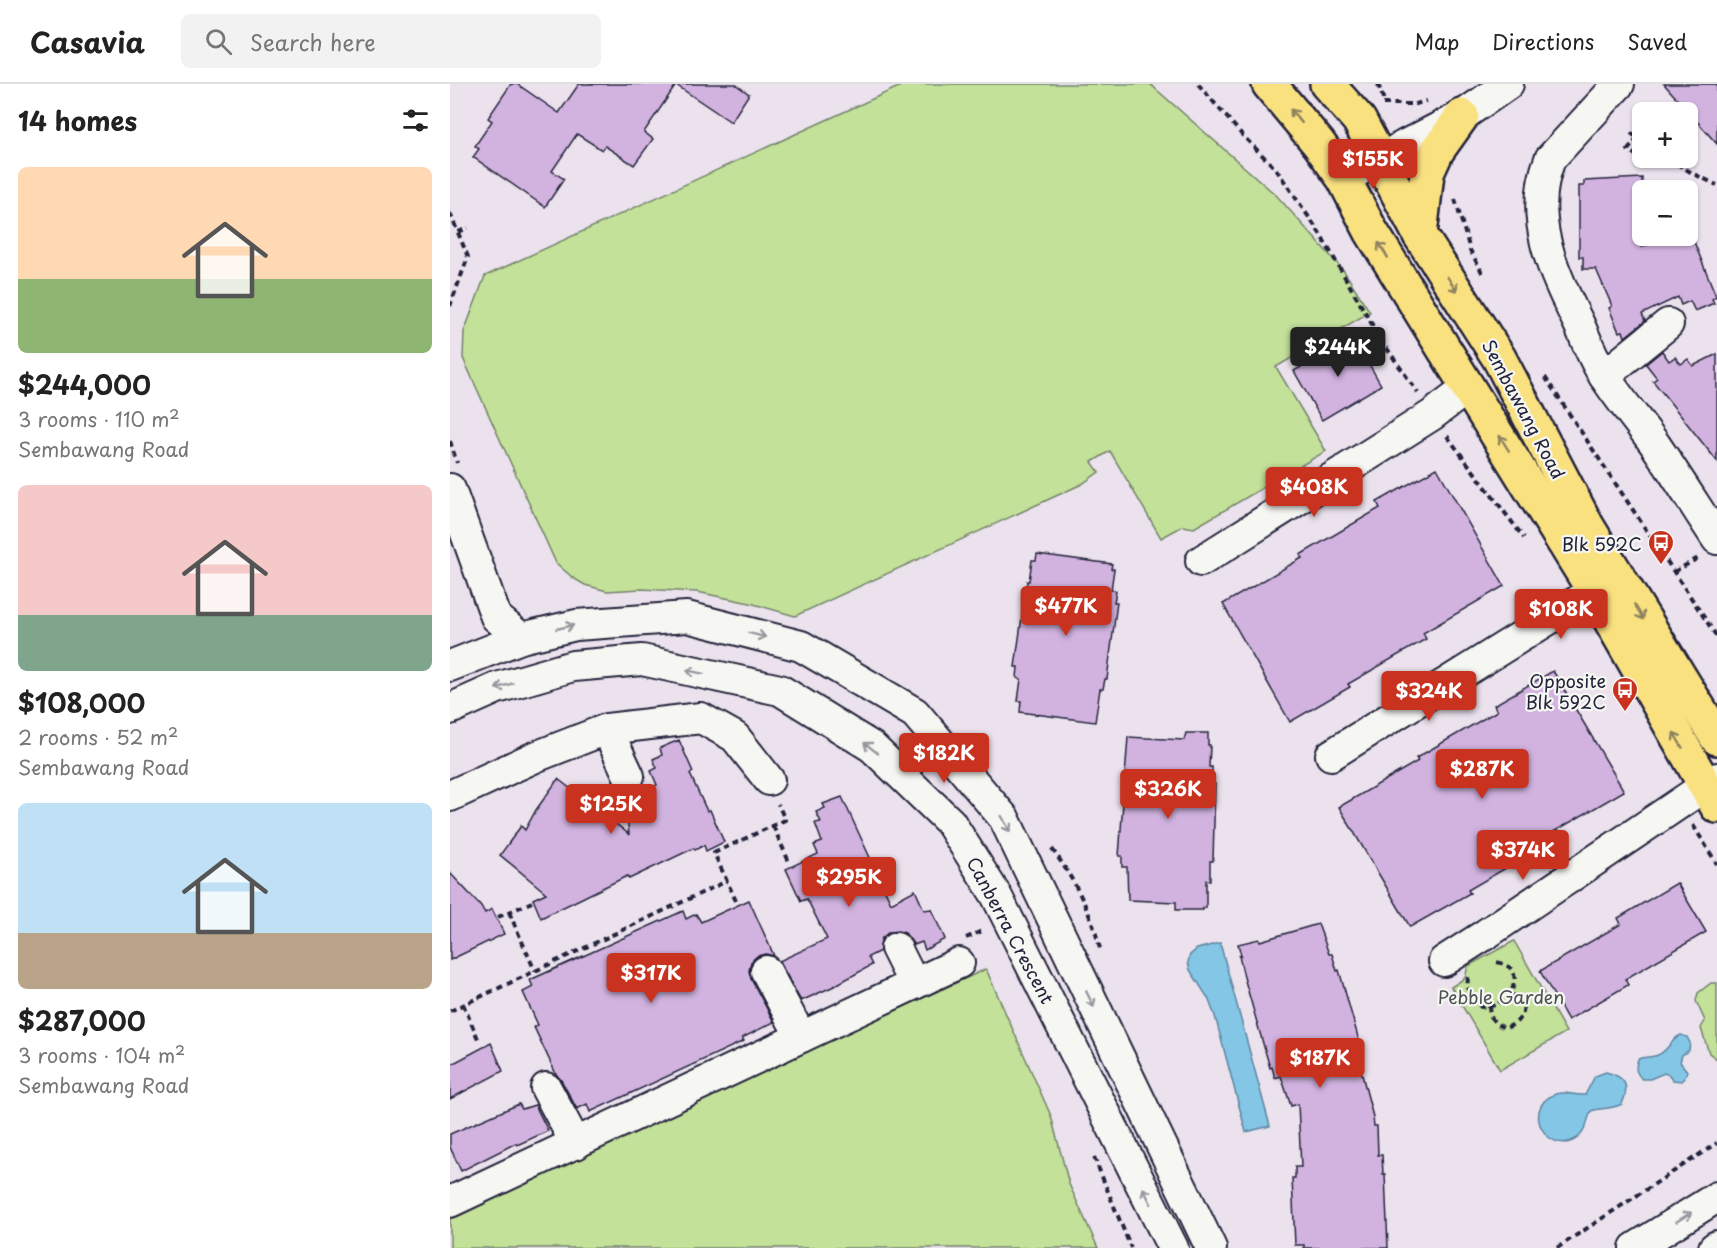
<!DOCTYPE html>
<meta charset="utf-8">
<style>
:root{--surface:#fff;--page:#f2f2f2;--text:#222;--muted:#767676;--line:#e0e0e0;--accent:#c8321e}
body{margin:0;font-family:"Playpen Sans",sans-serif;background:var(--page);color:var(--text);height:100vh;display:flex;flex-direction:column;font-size:22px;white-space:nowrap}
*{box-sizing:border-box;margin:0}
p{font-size:20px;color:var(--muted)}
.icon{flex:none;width:33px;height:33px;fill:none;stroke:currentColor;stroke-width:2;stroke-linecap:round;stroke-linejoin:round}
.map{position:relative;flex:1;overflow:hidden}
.panel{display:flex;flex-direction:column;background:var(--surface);width:450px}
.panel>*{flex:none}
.buttons{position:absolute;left:1182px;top:18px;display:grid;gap:12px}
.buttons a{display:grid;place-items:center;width:66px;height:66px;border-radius:9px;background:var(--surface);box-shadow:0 2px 4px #0004;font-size:30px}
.price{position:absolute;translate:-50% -51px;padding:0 14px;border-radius:6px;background:var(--accent);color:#fff;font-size:20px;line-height:39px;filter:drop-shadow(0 2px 3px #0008)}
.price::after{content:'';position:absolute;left:50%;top:36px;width:18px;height:14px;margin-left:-9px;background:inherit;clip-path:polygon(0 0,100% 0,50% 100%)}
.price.selected{background:#222;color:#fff}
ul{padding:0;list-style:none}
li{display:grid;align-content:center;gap:12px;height:318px;padding:0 18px}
li span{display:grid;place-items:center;height:186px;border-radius:9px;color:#555}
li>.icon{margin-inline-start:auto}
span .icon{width:108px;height:108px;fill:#fffc;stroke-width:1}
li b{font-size:26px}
h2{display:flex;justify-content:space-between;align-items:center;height:72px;padding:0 18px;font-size:26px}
header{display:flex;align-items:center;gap:36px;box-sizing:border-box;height:84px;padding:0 30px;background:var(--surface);border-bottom:2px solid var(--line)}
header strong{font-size:28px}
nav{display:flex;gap:33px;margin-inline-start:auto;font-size:21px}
.search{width:420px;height:54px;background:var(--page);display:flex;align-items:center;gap:15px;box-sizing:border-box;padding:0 21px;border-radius:9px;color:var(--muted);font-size:22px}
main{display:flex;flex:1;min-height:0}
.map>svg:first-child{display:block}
.green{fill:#c3e199;stroke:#72826a;stroke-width:1.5}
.water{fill:#84c6e5;stroke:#5d84a1;stroke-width:1.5}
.building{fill:#d2b3e0;stroke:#22223b;stroke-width:1.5}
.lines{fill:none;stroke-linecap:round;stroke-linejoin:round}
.minor-casing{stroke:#22223b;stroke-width:34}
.major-casing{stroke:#22223b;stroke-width:38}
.path{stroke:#22223b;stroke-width:4;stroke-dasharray:6 4.5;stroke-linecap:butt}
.minor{stroke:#f6f6f2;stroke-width:30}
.major{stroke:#fae180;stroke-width:33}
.oneway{stroke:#8e825e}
.oneway2{stroke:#9797a0}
.labels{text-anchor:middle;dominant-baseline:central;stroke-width:4.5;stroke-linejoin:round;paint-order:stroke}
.street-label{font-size:18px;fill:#22223b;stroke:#f6f6f2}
.poi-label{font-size:18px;fill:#22223b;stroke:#f6f6f2;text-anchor:end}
.park-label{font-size:18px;fill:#4a5252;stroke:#f6f6f2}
</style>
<header>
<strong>Casavia</strong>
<div class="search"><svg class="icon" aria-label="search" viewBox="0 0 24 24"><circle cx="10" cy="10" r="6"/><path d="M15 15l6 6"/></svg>Search here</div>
<nav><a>Map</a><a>Directions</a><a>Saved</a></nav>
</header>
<main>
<section class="panel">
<h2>14 homes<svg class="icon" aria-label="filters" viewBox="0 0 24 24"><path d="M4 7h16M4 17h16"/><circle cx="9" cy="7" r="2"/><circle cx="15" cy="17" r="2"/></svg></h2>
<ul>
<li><span style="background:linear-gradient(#ffd9b3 60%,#8fb573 0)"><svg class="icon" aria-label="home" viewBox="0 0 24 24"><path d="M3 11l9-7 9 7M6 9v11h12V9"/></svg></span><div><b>$244,000</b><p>3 rooms · 110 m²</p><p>Sembawang Road</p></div></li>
<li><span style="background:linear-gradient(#f6c9c9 70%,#7fa58c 0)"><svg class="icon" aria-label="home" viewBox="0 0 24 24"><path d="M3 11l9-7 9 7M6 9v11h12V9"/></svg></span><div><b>$108,000</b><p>2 rooms · 52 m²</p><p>Sembawang Road</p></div></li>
<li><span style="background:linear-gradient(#bfe0f5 70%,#b9a48a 0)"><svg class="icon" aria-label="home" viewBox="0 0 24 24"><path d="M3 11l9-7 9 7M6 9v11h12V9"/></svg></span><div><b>$287,000</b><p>3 rooms · 104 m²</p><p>Sembawang Road</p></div></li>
</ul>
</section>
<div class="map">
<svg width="1267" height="1164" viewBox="0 0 1267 1164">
<rect width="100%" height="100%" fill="#ebe2ed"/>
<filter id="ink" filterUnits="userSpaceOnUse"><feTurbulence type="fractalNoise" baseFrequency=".0167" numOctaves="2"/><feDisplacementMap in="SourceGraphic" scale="12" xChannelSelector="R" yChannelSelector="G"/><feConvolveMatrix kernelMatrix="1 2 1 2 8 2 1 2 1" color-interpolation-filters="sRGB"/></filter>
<g filter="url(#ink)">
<g class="green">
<polygon points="455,0 700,0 827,112 894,187 920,228 826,283 876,367 744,444 733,442 711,454 660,367 642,378 649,388 632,400 345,532 300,519 247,508 191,505 157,507 135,501 123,494 106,479 13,274 14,248 35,192"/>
<polygon points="1064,857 1116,948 1050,986 1001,903 1015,894 1018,882"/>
<polygon points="536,885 601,1032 619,1100 648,1164 0,1164 0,1131"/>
<polygon points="1261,899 1267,899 1267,975 1259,969 1251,944 1255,937 1246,917 1248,909"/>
</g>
<g class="water">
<polygon points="770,859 820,1042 796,1048 765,932 758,914 740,886 738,878 740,871 747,865"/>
<path d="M 1231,951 L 1237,953 L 1240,959 L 1239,966 L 1232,971 L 1230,978 L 1237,987 L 1235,993 L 1231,997 L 1223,996 L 1219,991 L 1214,989 L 1200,995 L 1192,995 C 1185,988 1185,984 1188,975 C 1195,972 1201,974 1208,971 C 1219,966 1220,956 1231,951 Z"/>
<path d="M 1156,988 C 1176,993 1180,1002 1172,1020 C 1160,1026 1152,1023 1141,1027 C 1137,1036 1136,1049 1126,1055 C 1098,1072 1071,1026 1103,1011 C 1114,1006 1123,1012 1135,1011 L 1145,992 Z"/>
</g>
<g class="building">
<polygon points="61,0 67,0 109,29 129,0 285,0 299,10 281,38 226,1 194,48 203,55 184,81 155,62 152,66 127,50 102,87 114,95 95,123 23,73 29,65 25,62 42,37 38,34"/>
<polygon points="1214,0 1267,0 1267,60"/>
<polygon points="1192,94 1192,163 1217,152 1238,152 1240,148 1266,212 1262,215 1264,219 1245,227 1240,217 1231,221 1228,213 1192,230 1195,237 1175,253 1173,247 1169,248 1159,224 1162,222 1146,185 1133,185 1133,173 1129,173 1129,102 1134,102 1134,97"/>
<polygon points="903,252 931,301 872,336 844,287"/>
<polygon points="1212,267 1219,277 1225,273 1231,280 1238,275 1243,282 1267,270 1267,377 1203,297 1207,294 1196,280"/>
<polygon points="987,384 1054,502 973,549 976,555 898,600 900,603 840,638 773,520 852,474 850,471 930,424 927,418"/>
<polygon points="587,470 662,480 661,485 664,485 661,506 666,507 664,518 667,518 657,595 655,595 653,605 650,605 645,638 570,628 571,617 568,617 571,595 567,594 568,583 565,583 577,497 579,497 582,476 586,476"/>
<polygon points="1103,587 1174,707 1093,754 1097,760 1018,806 1020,809 960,843 889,723 968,677 966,674 1047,627 1044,621"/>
<polygon points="736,649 758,649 758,661 760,661 759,683 762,683 762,700 765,700 763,777 760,777 760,796 756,796 756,824 753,824 753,826 726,826 726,818 678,816 677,783 672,783 672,772 669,772 678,653 734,656"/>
<polygon points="229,656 243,688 240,690 257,727 260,726 274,758 256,767 254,761 245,766 244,764 179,795 177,792 91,834 83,815 96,809 50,771 71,742 75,746 86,726 108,695 179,750 175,716 207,701 201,687 207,684 203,675 212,671 210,664"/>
<polygon points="392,713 441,819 465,806 474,826 481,825 495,855 475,866 472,858 464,861 455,849 448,847 439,848 431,855 430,867 418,873 422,881 382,903 351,917 329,877 377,855 357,815 351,817 336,785 368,770 364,761 372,758 365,739 371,738 366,728 375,724 373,720"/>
<polygon points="0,789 31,822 35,829 42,825 54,850 0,876"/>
<polygon points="1227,799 1256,848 1175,895 1178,901 1118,936 1090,887 1171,840 1168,834"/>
<polygon points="299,816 324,872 316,870 307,872 301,878 299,887 301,895 324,938 292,954 294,957 140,1028 137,1020 127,1025 111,996 106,990 84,943 88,941 73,908 83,903 80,896 233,827 236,835 246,830 251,838"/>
<polygon points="868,840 879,870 882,870 887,887 889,886 910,960 907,961 912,978 909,979 923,1033 924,1042 927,1042 928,1071 932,1071 933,1090 935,1090 938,1164 854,1164 854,1161 845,1161 842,1094 845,1094 845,1083 851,1083 848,1020 841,1022 831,992 825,994 822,983 820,984 794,893 789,872 791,871 788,860 809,855 810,857"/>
<polygon points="41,959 53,987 0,1015 0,981"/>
<polygon points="69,1020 72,1025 85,1021 98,1047 67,1061 66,1059 11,1087 0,1063 0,1050"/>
</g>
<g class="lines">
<defs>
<g id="minor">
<path d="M 1169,0 L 1100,75 C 1077,134 1103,187 1129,240 C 1137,258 1144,277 1155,293 C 1170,316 1188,337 1204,359 C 1226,391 1246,423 1267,455"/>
<polyline points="894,95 955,61 1012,32 1058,0"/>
<polyline points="1154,292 1218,240"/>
<polyline points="0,405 46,533 71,554"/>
<polyline points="751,477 982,331 1019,303"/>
<polyline points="0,582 71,554 126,541 237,533 351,562 465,629 554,734 761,1164"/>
<polyline points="0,625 47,604 123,582 192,576 330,606 422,663 500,738 546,811 723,1164"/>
<polyline points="157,645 179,692"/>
<polyline points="881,671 1144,507"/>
<polyline points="0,712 85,673 157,645 251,634 285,653 319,696"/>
<polyline points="446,864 464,900"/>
<polyline points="994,877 1036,850 1267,694"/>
<polyline points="316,887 351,953"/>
<polyline points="96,1004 126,1060"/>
<polyline points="0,1118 509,879"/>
<polyline points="1185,1164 1267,1113"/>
<polyline points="1264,1164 1267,1162"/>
</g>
<g id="major">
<polyline points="819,0 869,60 894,95 921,147 1144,507 1267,722"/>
<polyline points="877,0 909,36 970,151 1049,274 1137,442 1267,654"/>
<polyline points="970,151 977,89 987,67 1012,32"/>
</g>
</defs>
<use href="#minor" class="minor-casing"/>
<use href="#major" class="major-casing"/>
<g class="path">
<polyline points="748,0 793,52 826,85 869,148 931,256 968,309"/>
<polyline points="928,0 934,17"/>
<polyline points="933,20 966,20 976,17"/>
<polyline points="1208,28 1216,18"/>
<polyline points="1181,49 1188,54 1192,48"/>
<polyline points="1188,54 1178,66 1195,77 1194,84"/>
<polyline points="1218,74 1242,89 1267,101"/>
<polyline points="1005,115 1020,166 1034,192"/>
<polyline points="0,129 18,173 0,222"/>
<polyline points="8,148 18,144"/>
<polyline points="1095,293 1267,553"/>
<polyline points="997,352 1074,454"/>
<polyline points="0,357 7,379"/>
<polyline points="1224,488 1248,474"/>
<polyline points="1243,741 1267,780"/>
<polyline points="323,742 340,780"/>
<path d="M 602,765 C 623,793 642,830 650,865"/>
<polyline points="286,817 264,769 335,736 328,720"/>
<polyline points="59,828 85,887"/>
<polyline points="48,833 82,818"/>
<polyline points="516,854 534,846"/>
<path d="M 1018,893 C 1016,907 1022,914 1031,923 L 1046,921 L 1060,910"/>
<polyline points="13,920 29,957"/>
<path d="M 1039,922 C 1040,935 1043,939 1055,944 C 1073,939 1083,918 1060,910 C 1069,893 1065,881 1046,878"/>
<polyline points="0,927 277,797"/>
<polyline points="644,1073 681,1164"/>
<polyline points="1107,1164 1267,1059"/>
</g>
<use href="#minor" class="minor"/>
<use href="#major" class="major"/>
</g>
<defs><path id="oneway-shaft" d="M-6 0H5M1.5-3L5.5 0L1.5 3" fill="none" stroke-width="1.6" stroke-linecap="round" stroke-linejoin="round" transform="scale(1.5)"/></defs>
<g class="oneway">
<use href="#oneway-shaft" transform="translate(846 32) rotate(-130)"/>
<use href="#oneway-shaft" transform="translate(933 166) rotate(-122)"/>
<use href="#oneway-shaft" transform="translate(1002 200) rotate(57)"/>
<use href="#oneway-shaft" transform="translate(1054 359) rotate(-122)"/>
<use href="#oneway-shaft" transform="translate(1189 528) rotate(59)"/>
<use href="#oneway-shaft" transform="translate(1228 656) rotate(-120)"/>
</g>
<g class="oneway2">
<use href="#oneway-shaft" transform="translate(115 543) rotate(-13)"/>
<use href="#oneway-shaft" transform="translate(307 551) rotate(14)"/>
<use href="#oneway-shaft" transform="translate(245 588) rotate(-168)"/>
<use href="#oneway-shaft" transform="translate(54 602) rotate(163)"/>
<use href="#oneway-shaft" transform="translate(421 664) rotate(-142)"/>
<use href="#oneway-shaft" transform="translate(556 740) rotate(61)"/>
<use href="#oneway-shaft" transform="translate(640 915) rotate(64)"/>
<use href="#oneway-shaft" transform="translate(697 1112) rotate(-117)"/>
<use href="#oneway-shaft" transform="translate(1234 1133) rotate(-32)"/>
</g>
</g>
<defs>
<symbol id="bus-pin" viewBox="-11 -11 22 30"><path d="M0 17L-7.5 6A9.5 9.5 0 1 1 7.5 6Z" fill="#c8321e" stroke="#f6f6f2"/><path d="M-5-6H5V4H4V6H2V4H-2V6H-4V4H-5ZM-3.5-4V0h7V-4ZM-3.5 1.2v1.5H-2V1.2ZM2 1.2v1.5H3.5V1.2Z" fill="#fff"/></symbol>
</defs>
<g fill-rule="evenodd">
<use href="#bus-pin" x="1196" y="444" width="30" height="40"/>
<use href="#bus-pin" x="1160" y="591" width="30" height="40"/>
</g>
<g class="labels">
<g class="street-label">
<text transform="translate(1074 325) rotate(62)">Sembawang Road</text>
<text transform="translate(561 846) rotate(62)">Canberra Crescent</text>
</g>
<g class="poi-label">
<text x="1192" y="459">Blk 592C</text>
<text x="1156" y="596">Opposite<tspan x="1156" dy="21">Blk 592C</tspan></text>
</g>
<g class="park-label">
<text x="1051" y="912">Pebble Garden</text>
</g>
</g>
</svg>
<div class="buttons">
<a>+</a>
<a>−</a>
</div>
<b class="price" style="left:923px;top:106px">$155K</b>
<b class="price selected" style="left:888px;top:294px">$244K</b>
<b class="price" style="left:864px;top:434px">$408K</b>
<b class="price" style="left:616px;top:553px">$477K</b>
<b class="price" style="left:1111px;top:556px">$108K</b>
<b class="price" style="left:979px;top:638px">$324K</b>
<b class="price" style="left:494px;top:700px">$182K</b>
<b class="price" style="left:1032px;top:716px">$287K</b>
<b class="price" style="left:718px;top:736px">$326K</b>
<b class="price" style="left:161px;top:751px">$125K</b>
<b class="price" style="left:1073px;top:797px">$374K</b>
<b class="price" style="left:399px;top:824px">$295K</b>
<b class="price" style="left:201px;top:920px">$317K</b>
<b class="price" style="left:870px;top:1005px">$187K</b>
</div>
</main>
